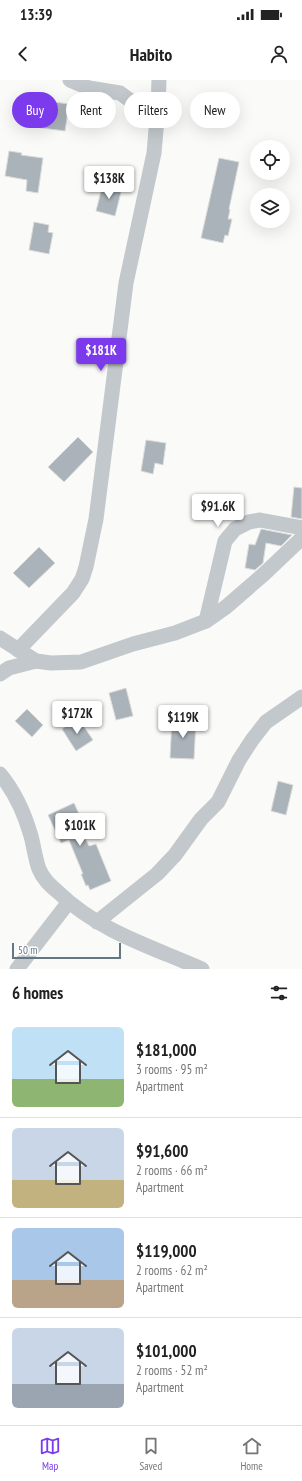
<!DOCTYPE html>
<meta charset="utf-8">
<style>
:root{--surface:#fff;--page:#f2f2f2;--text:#222;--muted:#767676;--line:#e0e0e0;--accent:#7c3aed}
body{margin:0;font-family:"PT Sans Narrow",sans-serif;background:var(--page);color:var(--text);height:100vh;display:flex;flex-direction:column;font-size:15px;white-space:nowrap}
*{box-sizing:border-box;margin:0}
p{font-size:13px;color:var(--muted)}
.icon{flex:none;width:22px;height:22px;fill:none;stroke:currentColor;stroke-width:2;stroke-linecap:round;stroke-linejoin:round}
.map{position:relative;height:889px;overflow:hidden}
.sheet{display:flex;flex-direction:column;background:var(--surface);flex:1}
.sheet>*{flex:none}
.hud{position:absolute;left:12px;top:12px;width:278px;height:36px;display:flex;gap:8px}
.tools{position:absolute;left:250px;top:60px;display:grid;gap:8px}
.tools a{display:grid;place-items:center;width:40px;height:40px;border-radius:50%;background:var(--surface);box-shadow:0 4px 16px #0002;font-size:20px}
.scale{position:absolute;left:12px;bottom:10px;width:109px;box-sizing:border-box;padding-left:4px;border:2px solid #657683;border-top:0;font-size:11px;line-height:14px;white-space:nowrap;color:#657683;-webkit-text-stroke:3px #fff;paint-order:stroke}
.price{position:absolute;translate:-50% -34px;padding:0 9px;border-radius:4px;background:#fff;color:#222;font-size:13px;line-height:26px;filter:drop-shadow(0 1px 2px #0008)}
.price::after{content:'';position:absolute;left:50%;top:24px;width:12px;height:9px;margin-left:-6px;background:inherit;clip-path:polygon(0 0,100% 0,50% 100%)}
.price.current{background:var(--accent);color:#fff}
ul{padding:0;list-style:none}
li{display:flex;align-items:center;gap:12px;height:100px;padding:0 12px}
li+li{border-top:1px solid var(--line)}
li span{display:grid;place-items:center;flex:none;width:112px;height:80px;border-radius:6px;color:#555}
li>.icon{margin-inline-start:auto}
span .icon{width:48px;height:48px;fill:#fffc;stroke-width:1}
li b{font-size:17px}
h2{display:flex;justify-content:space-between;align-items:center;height:48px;padding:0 12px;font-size:17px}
.pill{padding:0 14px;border-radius:18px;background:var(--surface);box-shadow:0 4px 16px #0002;font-size:14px;line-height:36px}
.pill.current{background:var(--accent);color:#fff}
.status{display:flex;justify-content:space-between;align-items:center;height:28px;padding:0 20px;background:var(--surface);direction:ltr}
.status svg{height:11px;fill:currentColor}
header{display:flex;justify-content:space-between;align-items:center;height:52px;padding:0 12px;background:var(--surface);font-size:18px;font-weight:600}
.menu{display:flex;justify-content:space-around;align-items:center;height:56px;border-top:1px solid var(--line);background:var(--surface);font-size:11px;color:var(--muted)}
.menu a{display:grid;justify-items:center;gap:2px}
.menu .current{color:var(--accent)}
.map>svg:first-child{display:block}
.building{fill:#aab3b9;stroke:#dcdcda}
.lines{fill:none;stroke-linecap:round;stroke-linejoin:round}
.street{stroke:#c3c8cc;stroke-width:15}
</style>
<div class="status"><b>13:39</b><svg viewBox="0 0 49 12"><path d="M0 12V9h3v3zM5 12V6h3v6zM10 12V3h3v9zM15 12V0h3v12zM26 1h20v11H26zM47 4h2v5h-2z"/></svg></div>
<header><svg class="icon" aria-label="back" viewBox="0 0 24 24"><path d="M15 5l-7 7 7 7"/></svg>Habito<svg class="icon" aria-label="person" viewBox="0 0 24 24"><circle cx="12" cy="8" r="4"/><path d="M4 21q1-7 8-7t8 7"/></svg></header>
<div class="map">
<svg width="302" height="889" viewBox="0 0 302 889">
<rect width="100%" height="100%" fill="#fafaf8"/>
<g class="building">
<polygon points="31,19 69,24 65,51 27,46"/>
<polygon points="199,20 214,23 211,39 196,37"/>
<polygon points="9,71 22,73 21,75 43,78 38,113 26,111 27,100 5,96"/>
<polygon points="219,78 239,82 229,129 230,130 228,139 232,139 228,156 225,155 223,163 201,158"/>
<polygon points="103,103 122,108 115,136 96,131"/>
<polygon points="34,142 49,145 48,152 53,153 49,174 29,170"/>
<polygon points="78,357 93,372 64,402 48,387"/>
<polygon points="146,360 166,363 163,385 155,383 153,394 141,391"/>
<polygon points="294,407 302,408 302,439 291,437"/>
<polygon points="261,449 292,455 281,466 266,463 263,483 255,490 245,488 249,464 255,465"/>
<polygon points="39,467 55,483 29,508 13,493"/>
<polygon points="126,608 133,636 116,640 109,613"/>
<polygon points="27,629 43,645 32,657 15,641"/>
<polygon points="78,638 93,660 76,671 62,649"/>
<polygon points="172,639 196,640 194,679 170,678"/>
<polygon points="278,701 293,705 286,735 271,731"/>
<polygon points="74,723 79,734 74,736 89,766 96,764 111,801 90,810 88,805 86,806 81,794 83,794 69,760 61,763 48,735"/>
</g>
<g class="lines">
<g class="street">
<polyline points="70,0 89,8 120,13 157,40"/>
<polyline points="206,541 225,461 235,449 249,442 260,440 302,448"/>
<polyline points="0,558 36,581 51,583 81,582 133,564 175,553 206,541 226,527 264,494 302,458"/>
<polyline points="18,570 73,513 82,499 86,487 96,439 126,203 154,73 158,27 159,0"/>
<polyline points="0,594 9,588 36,581"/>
<path d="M 0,694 C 14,711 25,735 31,756 C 34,767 35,778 39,789 C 43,799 50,805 58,812 C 98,851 152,867 202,889"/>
<polyline points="97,842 157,794 175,775 201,739 218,722 239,680 252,660 266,642 302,617"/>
<polyline points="17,889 68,823"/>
</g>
</g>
</svg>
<div class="tools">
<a><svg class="icon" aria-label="locate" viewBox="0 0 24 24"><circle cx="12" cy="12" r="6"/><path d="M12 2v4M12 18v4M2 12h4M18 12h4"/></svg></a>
<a><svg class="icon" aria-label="layers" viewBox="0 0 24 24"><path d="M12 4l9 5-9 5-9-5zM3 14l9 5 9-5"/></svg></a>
</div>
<div class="scale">50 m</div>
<b class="price" style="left:109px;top:120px">$138K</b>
<b class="price current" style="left:101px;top:292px">$181K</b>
<b class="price" style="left:218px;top:448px">$91.6K</b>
<b class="price" style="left:77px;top:655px">$172K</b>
<b class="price" style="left:183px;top:659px">$119K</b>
<b class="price" style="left:80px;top:767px">$101K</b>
<div class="hud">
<a class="pill current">Buy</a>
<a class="pill">Rent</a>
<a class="pill">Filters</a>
<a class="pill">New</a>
</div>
</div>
<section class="sheet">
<h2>6 homes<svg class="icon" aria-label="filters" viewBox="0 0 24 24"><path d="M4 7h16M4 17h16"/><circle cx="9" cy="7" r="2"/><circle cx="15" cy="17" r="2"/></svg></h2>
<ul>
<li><span style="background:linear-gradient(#bfe0f5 65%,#8fb573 0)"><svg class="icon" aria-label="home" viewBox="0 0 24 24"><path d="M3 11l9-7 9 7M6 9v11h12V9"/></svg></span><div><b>$181,000</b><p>3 rooms · 95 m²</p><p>Apartment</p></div></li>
<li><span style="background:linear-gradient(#c9d6e8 65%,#c2b280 0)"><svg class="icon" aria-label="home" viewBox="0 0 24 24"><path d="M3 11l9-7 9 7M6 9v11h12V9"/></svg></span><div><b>$91,600</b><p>2 rooms · 66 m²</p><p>Apartment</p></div></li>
<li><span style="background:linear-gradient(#a9c7e8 65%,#b9a48a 0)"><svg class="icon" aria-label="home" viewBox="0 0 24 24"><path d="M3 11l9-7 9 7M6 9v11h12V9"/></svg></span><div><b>$119,000</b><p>2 rooms · 62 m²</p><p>Apartment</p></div></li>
<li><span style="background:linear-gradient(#c9d6e8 70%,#9aa5b1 0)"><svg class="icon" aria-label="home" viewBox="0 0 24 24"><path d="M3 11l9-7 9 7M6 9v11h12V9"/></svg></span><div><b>$101,000</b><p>2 rooms · 52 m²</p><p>Apartment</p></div></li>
</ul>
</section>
<nav class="menu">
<a class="current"><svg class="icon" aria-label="map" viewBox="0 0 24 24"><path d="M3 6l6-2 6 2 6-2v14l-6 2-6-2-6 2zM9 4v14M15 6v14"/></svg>Map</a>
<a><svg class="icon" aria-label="saved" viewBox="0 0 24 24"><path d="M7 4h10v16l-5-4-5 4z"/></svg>Saved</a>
<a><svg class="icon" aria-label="home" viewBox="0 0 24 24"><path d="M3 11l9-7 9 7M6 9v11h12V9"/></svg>Home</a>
</nav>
